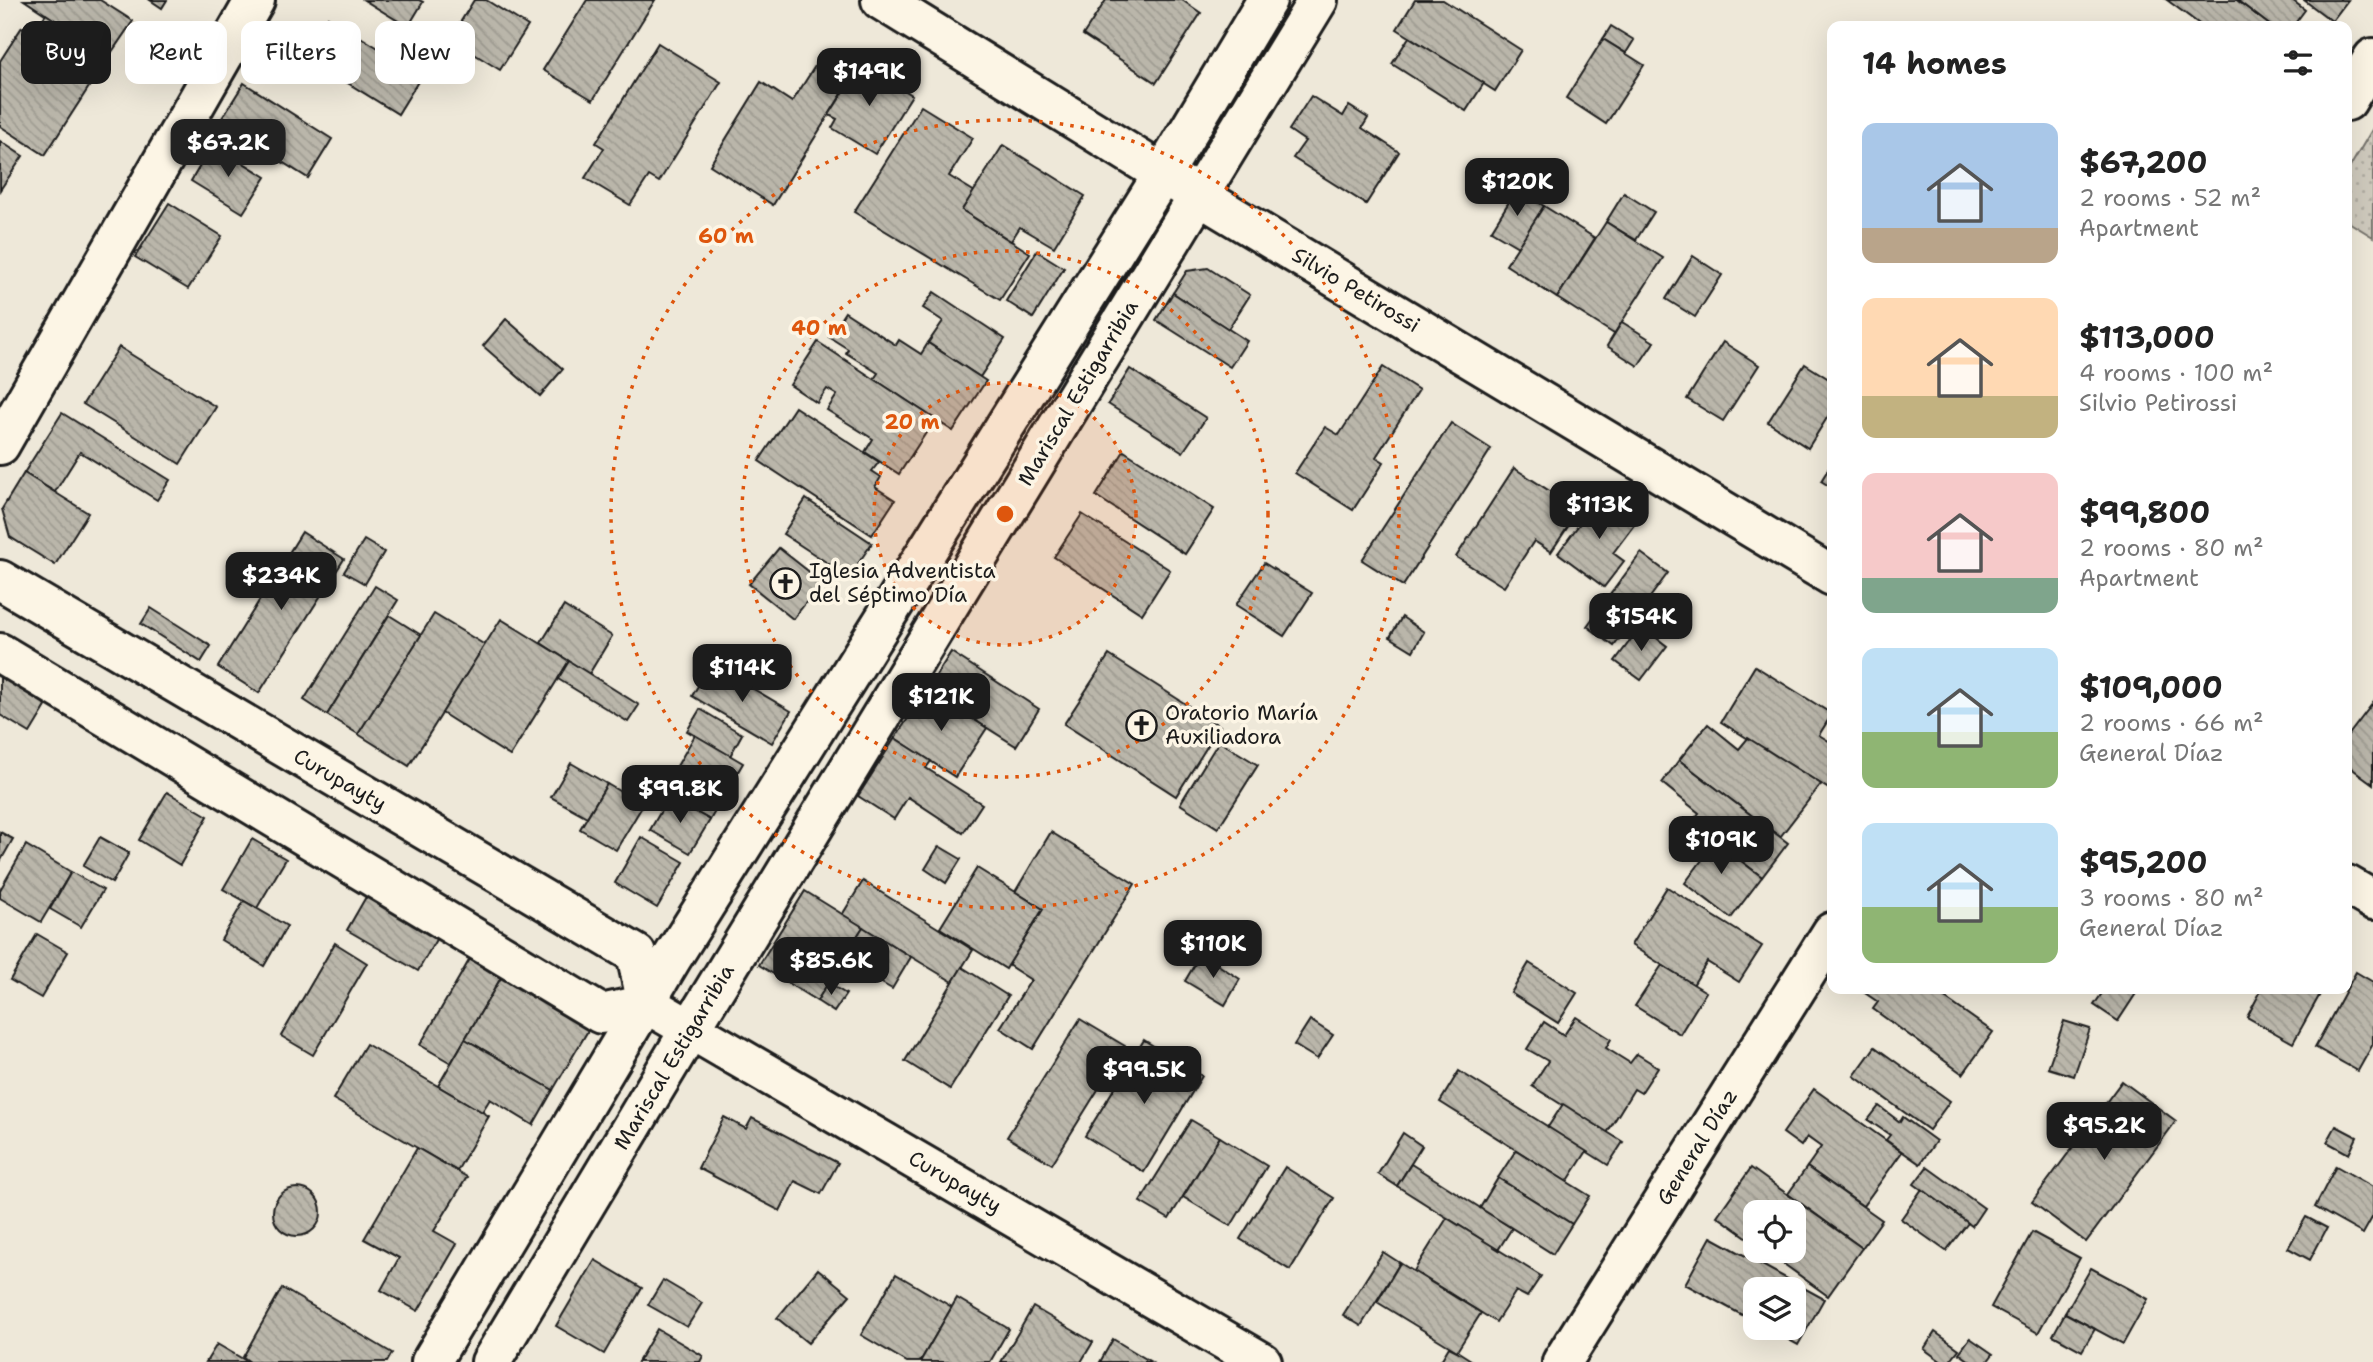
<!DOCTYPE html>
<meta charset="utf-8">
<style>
:root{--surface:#fff;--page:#f6f6f6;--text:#222;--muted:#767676;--accent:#1c1c1c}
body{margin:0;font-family:"Shantell Sans",sans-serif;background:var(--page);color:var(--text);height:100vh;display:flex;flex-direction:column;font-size:26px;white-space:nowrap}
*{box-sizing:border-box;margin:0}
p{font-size:23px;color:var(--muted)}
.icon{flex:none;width:38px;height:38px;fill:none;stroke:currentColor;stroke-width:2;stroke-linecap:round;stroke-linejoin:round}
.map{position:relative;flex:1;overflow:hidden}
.panel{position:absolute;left:1827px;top:21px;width:525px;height:973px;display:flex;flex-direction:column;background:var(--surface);border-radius:14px;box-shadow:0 7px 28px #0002}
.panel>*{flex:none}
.guide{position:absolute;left:21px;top:21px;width:665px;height:63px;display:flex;gap:14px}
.fabs{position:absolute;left:1743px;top:1200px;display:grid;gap:14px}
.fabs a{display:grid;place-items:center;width:63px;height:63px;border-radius:14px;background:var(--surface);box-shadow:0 7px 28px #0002;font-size:35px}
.price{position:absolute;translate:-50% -60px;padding:0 16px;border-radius:14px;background:var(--accent);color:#fff;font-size:23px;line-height:46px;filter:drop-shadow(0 2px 4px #0008)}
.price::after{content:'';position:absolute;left:50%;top:42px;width:21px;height:16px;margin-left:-10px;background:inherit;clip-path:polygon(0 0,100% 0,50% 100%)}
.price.active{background:#222;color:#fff}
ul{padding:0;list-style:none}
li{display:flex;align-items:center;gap:21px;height:175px;padding:0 35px}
li span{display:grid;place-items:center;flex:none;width:196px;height:140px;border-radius:14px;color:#555}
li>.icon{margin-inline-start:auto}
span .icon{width:84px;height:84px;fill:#fffc;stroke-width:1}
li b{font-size:30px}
h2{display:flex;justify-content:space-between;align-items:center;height:84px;padding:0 35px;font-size:30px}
.tag{padding:0 24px;border-radius:14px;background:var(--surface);box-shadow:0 7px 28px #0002;font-size:24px;line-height:63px}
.tag.active{background:var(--accent);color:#fff}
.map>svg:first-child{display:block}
.park{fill:url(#park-dots);stroke:#76736c;stroke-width:2}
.building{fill:url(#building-back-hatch);stroke:#1c1c1c;stroke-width:2}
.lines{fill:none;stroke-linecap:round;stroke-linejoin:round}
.minor-casing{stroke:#1c1c1c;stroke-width:44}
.tertiary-casing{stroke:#1c1c1c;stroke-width:44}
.minor{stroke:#fcf5e5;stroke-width:38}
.tertiary{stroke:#fcf5e5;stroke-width:38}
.ring{fill:none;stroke:#de560d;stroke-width:3.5;stroke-dasharray:3.5 7}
.labels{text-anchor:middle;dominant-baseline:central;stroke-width:7;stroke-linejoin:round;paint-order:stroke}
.street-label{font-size:21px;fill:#1c1c1c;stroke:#fcf5e5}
.poi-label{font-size:21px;fill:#1c1c1c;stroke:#fcf5e5;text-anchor:start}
.centre{fill:#de560d;stroke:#fcf5e5;stroke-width:3.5}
.ring-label{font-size:21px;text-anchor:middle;font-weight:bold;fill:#de560d;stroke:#fcf5e5;stroke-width:7;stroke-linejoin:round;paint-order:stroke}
</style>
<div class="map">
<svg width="2373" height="1362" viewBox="0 0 2373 1362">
<defs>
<pattern id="park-dots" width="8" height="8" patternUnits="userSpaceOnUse" patternTransform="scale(1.75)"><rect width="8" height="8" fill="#cfcabd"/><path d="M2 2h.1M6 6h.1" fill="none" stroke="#b1ada2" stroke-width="1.8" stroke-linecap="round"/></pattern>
<pattern id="building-back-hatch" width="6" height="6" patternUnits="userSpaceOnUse" patternTransform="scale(1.75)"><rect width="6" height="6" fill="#bab6aa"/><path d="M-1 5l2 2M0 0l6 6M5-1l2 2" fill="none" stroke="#9f9c92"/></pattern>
</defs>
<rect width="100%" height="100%" fill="#eee8d9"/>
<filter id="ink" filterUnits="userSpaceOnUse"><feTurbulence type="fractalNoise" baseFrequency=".0143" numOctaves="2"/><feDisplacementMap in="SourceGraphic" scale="14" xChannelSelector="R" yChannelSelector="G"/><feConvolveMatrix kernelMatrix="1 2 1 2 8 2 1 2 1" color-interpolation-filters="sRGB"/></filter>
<g filter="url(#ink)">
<polygon class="park" points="2373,128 2373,237 2347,221 2347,172"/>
<g class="building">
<polygon points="24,0 100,0 133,21 109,56"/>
<polygon points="150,0 167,0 162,8"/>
<polygon points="364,0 419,0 423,2 408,27"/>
<polygon points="474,0 486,0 528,26 500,70 450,39"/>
<polygon points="587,0 655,0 593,100 543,70"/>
<polygon points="1106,0 1182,0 1201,13 1156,83 1083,35"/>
<polygon points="1415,0 1443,0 1521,50 1495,91 1397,29"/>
<polygon points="2167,0 2237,0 2271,26 2202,26"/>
<polygon points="2237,0 2292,0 2305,10 2293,26 2271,26"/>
<polygon points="2304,0 2348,0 2332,21"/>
<polygon points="46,14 109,56 96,76 32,34"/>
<polygon points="328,17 422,75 398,114 304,56"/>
<polygon points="1611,26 1634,40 1626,53 1603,39"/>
<polygon points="22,27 96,76 45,155 0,126 0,61"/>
<polygon points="1409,37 1484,83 1466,111 1392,64"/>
<polygon points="1603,39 1644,65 1606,124 1566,98"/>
<polygon points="658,43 721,82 659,182 649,176 630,205 585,178 604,148 596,143"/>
<polygon points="824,52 856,71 773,205 710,165 761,82 792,102"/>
<polygon points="862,63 912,95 875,154 832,128 837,119 829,115"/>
<polygon points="244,83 332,139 308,178 219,123"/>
<polygon points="1311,96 1343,116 1349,106 1368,118 1362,128 1399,152 1366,204 1293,158 1305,141 1289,130"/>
<polygon points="921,106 973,138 949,176 975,192 962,210 1030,253 1000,300 854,212"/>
<polygon points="0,141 23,156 0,190"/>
<polygon points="213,144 266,177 243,213 191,181"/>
<polygon points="1003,145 1085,196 1054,247 1020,227 1011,241 962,210"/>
<polygon points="1517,189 1544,206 1518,247 1491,231"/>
<polygon points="1624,193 1654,212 1636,240 1606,222"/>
<polygon points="169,203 222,236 188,289 135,257"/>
<polygon points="1544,206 1595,238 1557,298 1506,265"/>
<polygon points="1606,222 1663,258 1614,334 1557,298"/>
<polygon points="1037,251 1064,268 1033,318 1006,301"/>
<polygon points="1693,256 1722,275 1695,317 1666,299"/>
<polygon points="1208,268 1250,295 1228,329 1173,293 1187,271"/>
<polygon points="934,292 1005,339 980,377 928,343 943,321 923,308"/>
<polygon points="1173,293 1247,341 1230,367 1156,320"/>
<polygon points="845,312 896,345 899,340 921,354 928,343 986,381 953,431 874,379 878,373 846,353 848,349 829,337"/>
<polygon points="506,319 563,369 540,396 483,346"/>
<polygon points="1622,322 1654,342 1638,366 1607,346"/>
<polygon points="818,342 935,419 899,474 865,452 873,439 827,410 837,395 827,389 817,403 790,385"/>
<polygon points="1723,342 1759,365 1723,421 1687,399"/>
<polygon points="119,347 216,407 180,464 83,404"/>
<polygon points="1805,364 1832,381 1832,410 1808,448 1768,422"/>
<polygon points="1383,367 1419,390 1376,457 1384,462 1353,510 1295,473 1325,427 1339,435"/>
<polygon points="1130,369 1206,418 1183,452 1108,404"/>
<polygon points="795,407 879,462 872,471 881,477 875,487 895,500 872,535 759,461"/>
<polygon points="62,413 170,480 157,500 80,452 55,492 24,473"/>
<polygon points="1451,423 1491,449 1403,586 1362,560"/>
<polygon points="1124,451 1214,509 1185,554 1096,496"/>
<polygon points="1832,463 1832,488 1821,481"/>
<polygon points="1514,468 1579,510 1551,552 1534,541 1504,587 1456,557"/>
<polygon points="24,473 88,513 55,565 10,537 2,509"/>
<polygon points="1601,495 1637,521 1613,553 1624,561 1604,587 1558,553"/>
<polygon points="806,499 872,543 849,577 783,534"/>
<polygon points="1082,514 1170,570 1142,614 1054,557"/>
<polygon points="302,532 344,559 259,693 218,667"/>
<polygon points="364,540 384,552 365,584 344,572"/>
<polygon points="779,548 822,582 793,619 749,584"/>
<polygon points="1641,553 1668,573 1614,646 1587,626"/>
<polygon points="1264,563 1312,593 1284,636 1236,605"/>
<polygon points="375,586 398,600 327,715 304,700"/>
<polygon points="564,606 612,636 589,674 541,643"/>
<polygon points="151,608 211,646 201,662 141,624"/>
<polygon points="434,614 485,645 409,766 358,734"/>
<polygon points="389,615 421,635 358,734 327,715"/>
<polygon points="1402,617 1424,632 1413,651 1390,637"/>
<polygon points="501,619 569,661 510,756 442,713"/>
<polygon points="1641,626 1667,646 1641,680 1615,661"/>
<polygon points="951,652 1039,709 1016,746 927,690"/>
<polygon points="1109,655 1220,726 1176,796 1064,724"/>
<polygon points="569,661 639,705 628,722 558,679"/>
<polygon points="711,664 791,711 772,743 692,696"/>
<polygon points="1755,666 1832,714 1819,735 1832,743 1832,791 1721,722"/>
<polygon points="0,675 48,703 30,733 0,715"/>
<polygon points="927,690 987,728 955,777 895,738"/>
<polygon points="2373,703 2373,784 2347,765 2347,737"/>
<polygon points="700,709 742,734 730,756 687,731"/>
<polygon points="1708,724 1739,749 1748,738 1821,784 1780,837 1679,760"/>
<polygon points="695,735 743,763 710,820 662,792"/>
<polygon points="895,738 931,761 926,768 982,804 963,833 908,797 894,819 858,796"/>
<polygon points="1219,741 1258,765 1218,828 1180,804"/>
<polygon points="1679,760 1788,843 1762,877 1691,823 1699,813 1662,783"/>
<polygon points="571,763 607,784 587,817 551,797"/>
<polygon points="607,784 643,805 616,850 580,829"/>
<polygon points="167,792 208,816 180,865 139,840"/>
<polygon points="669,797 710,820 690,853 650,830"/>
<polygon points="0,832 13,839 0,862"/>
<polygon points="1051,832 1135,884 1033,1049 1000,1028 1031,980 1008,965 1043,909 1015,892"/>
<polygon points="1703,832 1762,877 1731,918 1685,883 1702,860 1689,850"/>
<polygon points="100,837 129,853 112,883 83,866"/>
<polygon points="641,837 684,862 657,908 615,883"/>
<polygon points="252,839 286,859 257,908 223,889"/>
<polygon points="26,845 71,872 41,922 0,898 0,890"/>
<polygon points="939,846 961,859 946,883 925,869"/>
<polygon points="977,868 1043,909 1006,969 940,928"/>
<polygon points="71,872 103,890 81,927 50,909"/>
<polygon points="375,881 446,922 418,971 347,930"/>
<polygon points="863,881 973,950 953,982 842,915"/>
<polygon points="1667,887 1762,946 1739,982 1707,962 1693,985 1631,945"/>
<polygon points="805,891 863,927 817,1001 759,965"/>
<polygon points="244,901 287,926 264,966 221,940"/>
<polygon points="863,927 911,957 892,989 842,960"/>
<polygon points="37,934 68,952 41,998 10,980"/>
<polygon points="335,943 367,963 313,1055 281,1036"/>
<polygon points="474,952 505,971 451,1063 420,1045"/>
<polygon points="1201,954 1240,979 1225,1005 1185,981"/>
<polygon points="1529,963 1577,993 1558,1023 1511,993"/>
<polygon points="1662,965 1706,992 1680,1034 1635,1006"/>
<polygon points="962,967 1008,996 950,1089 905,1061"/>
<polygon points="505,971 593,1022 553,1090 465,1039"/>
<polygon points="2356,972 2373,982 2373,1044 2358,1071 2315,1047"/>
<polygon points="828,983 846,994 834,1012 817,1001"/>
<polygon points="1859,989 1932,989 1993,1032 1963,1074 1873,1009 1878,1002"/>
<polygon points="2105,989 2133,989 2137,992 2118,1021 2094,1005"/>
<polygon points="2262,989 2323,989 2293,1043 2247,1017"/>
<polygon points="1576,1017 1611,1039 1606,1048 1630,1063 1637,1054 1658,1067 1641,1093 1634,1089 1607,1133 1532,1086 1548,1061 1527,1049 1544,1022 1564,1035"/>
<polygon points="1080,1019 1125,1046 1052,1164 1007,1137"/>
<polygon points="1310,1020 1333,1035 1317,1059 1294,1045"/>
<polygon points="2064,1021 2090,1029 2074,1076 2048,1068"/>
<polygon points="465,1039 553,1090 533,1125 490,1099 482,1112 438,1086"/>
<polygon points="1144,1040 1202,1076 1144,1172 1085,1136"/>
<polygon points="366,1044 489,1116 457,1171 333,1099"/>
<polygon points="1875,1047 1950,1101 1929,1130 1854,1076"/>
<polygon points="1459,1071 1587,1151 1567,1182 1440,1102"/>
<polygon points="2122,1081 2176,1121 2086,1242 2032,1202"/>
<polygon points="1814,1089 1902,1152 1863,1206 1807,1167 1821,1147 1807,1137 1801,1146 1783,1133"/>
<polygon points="1563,1104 1623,1142 1608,1165 1548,1127"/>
<polygon points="1879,1106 1900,1122 1903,1117 1936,1141 1920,1164 1886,1140 1890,1135 1868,1120"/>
<polygon points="724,1117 746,1129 752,1118 838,1163 821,1194 795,1181 780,1211 698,1168"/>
<polygon points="1191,1120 1220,1137 1169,1219 1140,1202"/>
<polygon points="2336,1126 2357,1137 2349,1154 2327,1142"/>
<polygon points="1403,1133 1422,1146 1397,1186 1378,1174"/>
<polygon points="1220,1137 1267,1166 1231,1226 1183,1197"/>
<polygon points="417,1148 467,1177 434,1231 457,1244 418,1311 381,1290 399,1258 364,1239"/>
<polygon points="1516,1150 1590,1196 1572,1224 1498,1178"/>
<polygon points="1411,1164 1512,1228 1498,1250 1397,1186"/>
<polygon points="2336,1166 2373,1187 2373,1216 2363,1234 2315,1207"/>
<polygon points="1285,1167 1334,1198 1290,1270 1240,1239"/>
<polygon points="1807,1167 1882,1220 1862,1248 1788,1194"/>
<polygon points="1927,1167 1984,1208 1972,1226 1914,1184"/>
<polygon points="1751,1168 1862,1248 1828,1296 1766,1251 1794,1251 1794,1213 1755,1213 1755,1243 1717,1216"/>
<polygon points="1498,1178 1572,1224 1553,1254 1480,1208"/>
<circle cx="297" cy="1212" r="24"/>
<polygon points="1922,1189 1968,1223 1946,1251 1901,1219"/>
<polygon points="2306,1217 2327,1228 2310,1260 2288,1248"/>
<polygon points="1447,1218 1541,1276 1527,1297 1516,1291 1496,1322 1414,1271"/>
<polygon points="2032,1232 2080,1258 2038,1333 1991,1307"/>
<polygon points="1711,1237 1824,1299 1798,1345 1767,1328 1794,1328 1794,1290 1755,1290 1755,1322 1685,1284"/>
<polygon points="1383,1252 1400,1263 1361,1326 1343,1315"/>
<polygon points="595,1260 642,1288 604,1354 556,1326"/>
<polygon points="1400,1263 1481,1313 1457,1351 1377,1302"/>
<polygon points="2091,1268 2148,1299 2123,1344 2065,1313"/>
<polygon points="818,1269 850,1295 808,1343 777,1318"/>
<polygon points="896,1274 952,1307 920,1362 907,1362 861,1335"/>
<polygon points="663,1280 702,1303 687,1327 648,1305"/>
<polygon points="282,1288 392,1353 387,1362 250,1362 243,1357"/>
<polygon points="957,1298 1009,1329 990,1362 920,1362"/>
<polygon points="1033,1307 1093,1342 1081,1362 1001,1362"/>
<polygon points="2065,1313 2095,1329 2082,1351 2053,1335"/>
<polygon points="657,1329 703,1356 700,1362 638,1362"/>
<polygon points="1935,1332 1959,1349 1949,1362 1942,1362 1924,1349"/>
<polygon points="1970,1338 1993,1354 1987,1362 1971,1362 1959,1353"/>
<polygon points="1113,1339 1151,1362 1100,1362"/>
<polygon points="217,1344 248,1362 206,1362"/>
<polygon points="1449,1347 1457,1351 1474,1362 1440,1362"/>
</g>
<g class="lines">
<defs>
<g id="minor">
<polyline points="881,0 1163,174 1832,576"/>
<polyline points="2347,101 2373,58"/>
<polyline points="0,445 255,0"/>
<polyline points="0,580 636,954 647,1004"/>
<polyline points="0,653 601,1014 647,1004 1262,1362"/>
<polyline points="2347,885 2373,900"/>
<polyline points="1562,1362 1832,932"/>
</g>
<g id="tertiary">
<polyline points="431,1362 672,958 1163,174 1267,0"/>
<polyline points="491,1362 691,1028 1318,0"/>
</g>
</defs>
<use href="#minor" class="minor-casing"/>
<use href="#tertiary" class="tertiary-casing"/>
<use href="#minor" class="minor"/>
<use href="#tertiary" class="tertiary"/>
</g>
</g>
<circle cx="1005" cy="514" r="131" fill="#de560d" fill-opacity=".12"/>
<g class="ring">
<circle cx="1005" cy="514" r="131"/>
<circle cx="1005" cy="514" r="263"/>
<circle cx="1005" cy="514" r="394"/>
</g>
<defs>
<symbol id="church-ring" viewBox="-11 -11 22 22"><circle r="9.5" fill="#fcf5e5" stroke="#1c1c1c" stroke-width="1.5"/><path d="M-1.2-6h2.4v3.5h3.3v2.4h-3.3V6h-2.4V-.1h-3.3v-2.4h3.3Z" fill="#1c1c1c"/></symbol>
</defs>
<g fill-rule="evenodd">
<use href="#church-ring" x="768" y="566" width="35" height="35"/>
<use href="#church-ring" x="1124" y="708" width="35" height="35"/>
</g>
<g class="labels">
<g class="street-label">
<text transform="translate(1356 290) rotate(31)">Silvio Petirossi</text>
<text transform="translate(1078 393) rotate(-59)">Mariscal Estigarribia</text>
<text transform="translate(340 780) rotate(30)">Curupayty</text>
<text transform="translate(674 1057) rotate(-59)">Mariscal Estigarribia</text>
<text transform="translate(1697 1147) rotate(-58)">General Díaz</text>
<text transform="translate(955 1182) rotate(30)">Curupayty</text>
</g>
<g class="poi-label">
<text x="809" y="571">Iglesia Adventista<tspan x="809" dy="24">del Séptimo Día</tspan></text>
<text x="1165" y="713">Oratorio María<tspan x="1165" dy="24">Auxiliadora</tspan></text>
</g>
</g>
<circle cx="1005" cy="514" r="10" class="centre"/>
<g class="ring-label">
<text x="726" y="243">60 m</text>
<text x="819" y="335">40 m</text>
<text x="912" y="429">20 m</text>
</g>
</svg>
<div class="fabs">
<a><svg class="icon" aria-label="locate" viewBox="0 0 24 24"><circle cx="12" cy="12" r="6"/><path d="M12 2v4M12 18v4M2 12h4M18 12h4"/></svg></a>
<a><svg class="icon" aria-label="layers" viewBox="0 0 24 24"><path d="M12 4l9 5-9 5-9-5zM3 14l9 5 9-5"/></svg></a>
</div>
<b class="price" style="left:869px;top:108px">$149K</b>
<b class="price active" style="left:228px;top:179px">$67.2K</b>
<b class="price" style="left:1517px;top:218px">$120K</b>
<b class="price" style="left:1599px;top:541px">$113K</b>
<b class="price" style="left:281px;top:612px">$234K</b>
<b class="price" style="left:1641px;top:653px">$154K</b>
<b class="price" style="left:742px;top:704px">$114K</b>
<b class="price" style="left:941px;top:733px">$121K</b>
<b class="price" style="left:680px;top:825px">$99.8K</b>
<b class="price" style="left:1721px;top:876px">$109K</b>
<b class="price" style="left:1213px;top:980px">$110K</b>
<b class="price" style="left:831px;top:997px">$85.6K</b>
<b class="price" style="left:1144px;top:1106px">$99.5K</b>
<b class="price" style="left:2104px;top:1162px">$95.2K</b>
<div class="guide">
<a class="tag active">Buy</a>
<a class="tag">Rent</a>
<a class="tag">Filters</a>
<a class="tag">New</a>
</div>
<section class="panel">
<h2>14 homes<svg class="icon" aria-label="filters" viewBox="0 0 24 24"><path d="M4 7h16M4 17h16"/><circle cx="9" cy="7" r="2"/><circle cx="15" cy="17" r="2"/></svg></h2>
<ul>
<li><span style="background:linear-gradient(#a9c7e8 75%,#b9a48a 0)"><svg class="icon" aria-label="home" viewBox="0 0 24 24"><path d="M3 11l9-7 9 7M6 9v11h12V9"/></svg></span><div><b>$67,200</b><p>2 rooms · 52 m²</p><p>Apartment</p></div></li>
<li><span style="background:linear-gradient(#ffd9b3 70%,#c2b280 0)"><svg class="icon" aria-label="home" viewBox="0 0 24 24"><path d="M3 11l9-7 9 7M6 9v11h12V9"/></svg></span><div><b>$113,000</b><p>4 rooms · 100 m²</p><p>Silvio Petirossi</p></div></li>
<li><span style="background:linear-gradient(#f6c9c9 75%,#7fa58c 0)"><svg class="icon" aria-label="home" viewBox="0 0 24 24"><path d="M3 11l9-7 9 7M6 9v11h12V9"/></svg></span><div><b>$99,800</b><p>2 rooms · 80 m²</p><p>Apartment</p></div></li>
<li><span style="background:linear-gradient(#bfe0f5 60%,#8fb573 0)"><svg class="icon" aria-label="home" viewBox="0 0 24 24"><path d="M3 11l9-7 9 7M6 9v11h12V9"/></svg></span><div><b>$109,000</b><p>2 rooms · 66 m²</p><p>General Díaz</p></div></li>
<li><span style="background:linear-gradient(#bfe0f5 60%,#8fb573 0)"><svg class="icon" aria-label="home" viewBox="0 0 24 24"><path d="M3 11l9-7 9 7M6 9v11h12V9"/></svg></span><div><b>$95,200</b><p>3 rooms · 80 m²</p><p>General Díaz</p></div></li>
</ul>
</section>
</div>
